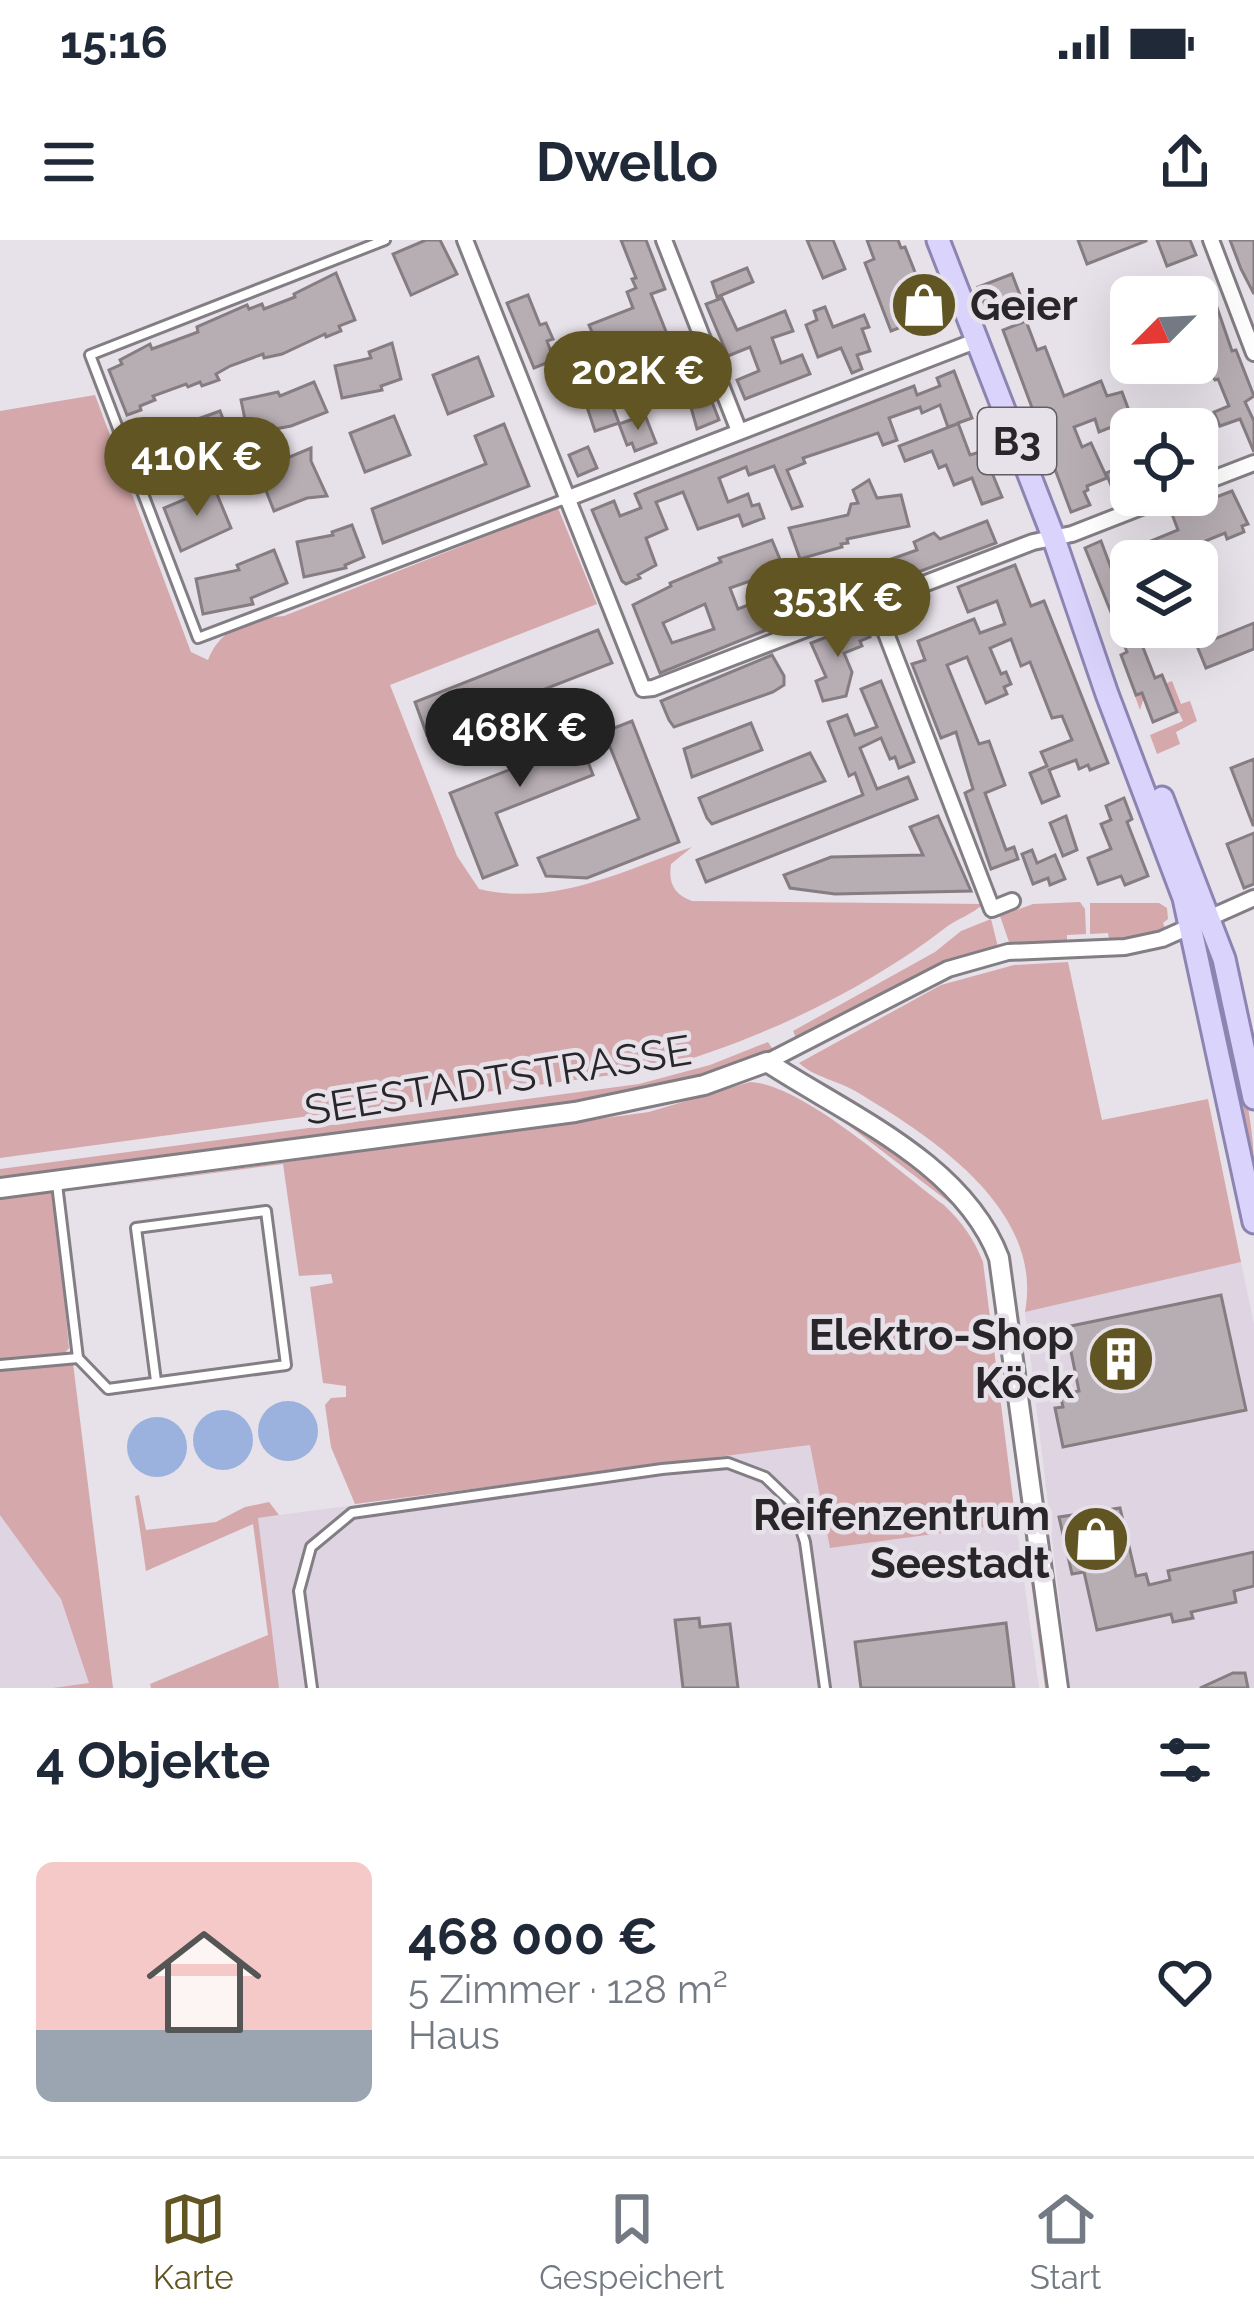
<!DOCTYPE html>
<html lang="de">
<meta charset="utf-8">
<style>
:root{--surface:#fff;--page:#f6f6f7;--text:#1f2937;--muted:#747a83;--line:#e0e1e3;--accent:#615623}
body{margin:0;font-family:Raleway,sans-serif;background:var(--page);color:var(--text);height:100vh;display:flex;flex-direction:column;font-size:45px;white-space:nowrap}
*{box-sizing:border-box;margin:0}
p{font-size:39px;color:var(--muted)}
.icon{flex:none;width:66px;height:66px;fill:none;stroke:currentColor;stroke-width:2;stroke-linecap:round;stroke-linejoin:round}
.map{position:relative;height:1448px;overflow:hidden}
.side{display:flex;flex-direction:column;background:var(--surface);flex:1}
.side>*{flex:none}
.needle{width:78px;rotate:246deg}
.buttons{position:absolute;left:1110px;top:36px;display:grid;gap:24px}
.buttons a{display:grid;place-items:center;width:108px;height:108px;border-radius:18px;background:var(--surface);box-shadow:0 12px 48px #0002;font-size:60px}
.price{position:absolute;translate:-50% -102px;padding:0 27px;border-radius:42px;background:var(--accent);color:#fff;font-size:39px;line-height:78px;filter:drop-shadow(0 3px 6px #0008)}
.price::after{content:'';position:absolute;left:50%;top:72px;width:36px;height:27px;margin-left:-18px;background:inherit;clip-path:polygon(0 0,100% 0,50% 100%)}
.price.on{background:#222;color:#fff}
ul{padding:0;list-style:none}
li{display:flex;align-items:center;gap:36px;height:300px;padding:0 36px}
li+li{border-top:3px solid var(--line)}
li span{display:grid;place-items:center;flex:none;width:336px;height:240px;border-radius:18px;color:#555}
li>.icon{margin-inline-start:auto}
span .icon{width:144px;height:144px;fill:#fffc;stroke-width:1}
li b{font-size:51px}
h2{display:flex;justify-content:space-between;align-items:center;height:144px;padding:0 36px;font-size:51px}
.status{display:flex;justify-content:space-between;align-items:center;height:84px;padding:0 60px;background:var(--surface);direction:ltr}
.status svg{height:33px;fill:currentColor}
header{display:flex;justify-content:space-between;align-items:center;height:156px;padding:0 36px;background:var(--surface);font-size:54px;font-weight:700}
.menu{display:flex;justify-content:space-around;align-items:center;height:168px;border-top:3px solid var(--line);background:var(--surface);font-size:33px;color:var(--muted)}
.menu a{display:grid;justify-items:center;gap:6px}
.menu .on{color:var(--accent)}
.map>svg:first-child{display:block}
.built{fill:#dfd4e2}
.green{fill:#d5a8ab}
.water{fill:#9bb2df}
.building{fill:#b7aeb3;stroke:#857d81;stroke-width:3;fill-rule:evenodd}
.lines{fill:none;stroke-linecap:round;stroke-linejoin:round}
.service-casing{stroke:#837d84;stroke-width:14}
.minor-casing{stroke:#837d84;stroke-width:20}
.tertiary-casing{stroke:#837d84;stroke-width:24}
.primary-casing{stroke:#8c85b2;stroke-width:27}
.service{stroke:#fff;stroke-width:8}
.minor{stroke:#fff;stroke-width:14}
.tertiary{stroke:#fff;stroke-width:18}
.primary{stroke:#dad4fd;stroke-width:21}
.labels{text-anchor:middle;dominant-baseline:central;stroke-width:9;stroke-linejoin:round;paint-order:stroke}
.shield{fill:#e7e1e9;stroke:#615e63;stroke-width:3}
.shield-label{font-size:39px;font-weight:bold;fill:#282629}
.poi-label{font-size:42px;font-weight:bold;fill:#282629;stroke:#e7e1e9;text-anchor:end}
.street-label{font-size:42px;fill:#282629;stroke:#e7e1e9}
</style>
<div class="status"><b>15:16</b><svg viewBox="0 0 49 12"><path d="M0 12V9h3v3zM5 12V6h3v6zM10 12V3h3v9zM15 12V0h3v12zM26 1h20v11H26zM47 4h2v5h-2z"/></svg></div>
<header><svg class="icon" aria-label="menu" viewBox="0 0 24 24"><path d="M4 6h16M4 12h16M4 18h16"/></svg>Dwello<svg class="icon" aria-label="share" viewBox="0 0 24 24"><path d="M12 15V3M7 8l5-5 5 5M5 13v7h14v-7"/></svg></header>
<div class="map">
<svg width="1254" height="1448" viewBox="0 0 1254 1448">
<rect width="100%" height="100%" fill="#e7e1e9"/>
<g class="built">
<polygon points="1241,1022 1254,1085 1254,1448 1070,1448 1025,1072"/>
<polygon points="811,1205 830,1308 1016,1283 1039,1448 279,1448 257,1278"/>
<polygon points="0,1271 62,1351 95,1448 0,1448"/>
</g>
<g class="green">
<path d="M 95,155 L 191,412 L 208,420 C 221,387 250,379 284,376 L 558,268 L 597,364 L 390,445 L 457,616 L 479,649 C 555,667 621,631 692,607 L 671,624 C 668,643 674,654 692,661 L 983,664 C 973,674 957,679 945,688 C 864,751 755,802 656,829 L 0,918 L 0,171 Z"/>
<polygon points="1172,441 1181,464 1190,461 1197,481 1176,492 1180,504 1157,514 1150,495 1183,481 1167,448 1144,457 1140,470 1135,456"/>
<polygon points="1080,662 1085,669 1086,694 1067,695 1067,700 1011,705 1009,702 1000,676 1033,664"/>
<polygon points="1090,663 1159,663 1167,668 1168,679 1163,683 1165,688 1131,698 1109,699 1108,693 1090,694"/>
<polygon points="991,679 998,707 923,732 797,800 793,791 935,712 961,691"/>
<path d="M 1068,722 L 1102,880 L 1208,859 L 1241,1022 L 1025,1072 C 1044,969 933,898 857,852 C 839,841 814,837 799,823 L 941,745 L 1014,725 Z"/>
<path d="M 1208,725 L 1213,726 C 1229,794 1254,860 1254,930 Z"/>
<polygon points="768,802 774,811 692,841 599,861 0,940 0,929 639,844 710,825"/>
<path d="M 750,842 C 803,844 899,932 944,965 C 962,982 974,999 983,1022 L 1016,1283 L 830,1308 L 810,1205 L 355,1264 L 331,1207 L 325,1165 L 331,1158 L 346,1157 L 346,1146 L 323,1143 L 310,1047 L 333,1043 L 331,1034 L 299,1036 L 283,924 L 92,949 L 649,872 Z"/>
<polygon points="837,872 958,961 992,1014 1051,1448 1045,1448 989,1020 972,985 958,969 835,875"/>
<polygon points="54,952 69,1108 64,1114 0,1122 0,959"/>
<polygon points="67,1122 73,1123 113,1448 53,1448 89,1443 61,1359 0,1275 0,1130"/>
<polygon points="139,1255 146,1290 216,1282 245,1267 269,1262 279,1275 258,1278 279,1448 151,1448 150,1444 268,1395 253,1284 146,1331 135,1256"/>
</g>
<g class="water">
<circle cx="288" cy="1191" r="30"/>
<circle cx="223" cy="1200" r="30"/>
<circle cx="157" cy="1207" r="30"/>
</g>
<g class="building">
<polygon points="426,0 440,0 457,34 411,55 393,14"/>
<polygon points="621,0 646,0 665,49 651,54 669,99 682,94 687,104 695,124 683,128 691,151 707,149 719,180 697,189 687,153 664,161 653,132 675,123 667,103 645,111 640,95 619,103 628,124 609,131 589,85 633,68 627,52 636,48 632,39 636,38"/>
<polygon points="807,0 833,0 845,29 823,38"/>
<polygon points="867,0 898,0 901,8 905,7 932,75 891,91 865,23 874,19"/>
<polygon points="1078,0 1146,0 1146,1 1087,24"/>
<polygon points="1157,0 1190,0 1196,15 1167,26"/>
<polygon points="1230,0 1254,0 1254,54 1241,29"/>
<polygon points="747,28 753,42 717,57 712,42"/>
<polygon points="336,33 355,80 339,86 341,91 326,97 325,94 282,114 264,118 263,114 230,126 216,134 219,140 202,146 200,142 188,147 186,144 153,156 155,160 140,166 141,170 127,175 109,130 122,124 120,120 150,104 152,109 198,92 197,87 247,65 249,69 262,64 264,69 295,57 294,54"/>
<polygon points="1012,34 1020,55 986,68 978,47"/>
<polygon points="1211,50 1232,111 1236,110 1254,156 1245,162 1254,181 1254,212 1240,179 1220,186 1214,172 1229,166 1218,139 1215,140 1208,130 1197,103 1197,91 1203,88 1197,73 1197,56"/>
<polygon points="528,55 540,85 546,83 553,99 547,101 554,120 534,128 507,63"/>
<polygon points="722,58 737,90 785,71 793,91 772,98 780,120 781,123 802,115 810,134 745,159 737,140 759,131 750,107 728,116 706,64"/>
<polygon points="825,67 833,87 864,75 869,87 862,89 870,111 857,115 862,129 852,133 841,108 818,117 806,85 817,80 814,71"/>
<polygon points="1026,81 1037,110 1045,107 1064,156 1101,141 1107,156 1122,152 1132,179 1099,192 1095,179 1074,187 1082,207 1091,203 1107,238 1087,246 1088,250 1084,252 1090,265 1071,272 1003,90"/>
<polygon points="392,103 401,139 381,146 382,150 342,158 335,126 371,118 369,112"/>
<polygon points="478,117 493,156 448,174 433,135"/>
<polygon points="571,125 573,129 583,125 589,139 564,148 557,131"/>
<polygon points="954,131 972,178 958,183 970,215 983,211 1002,257 982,264 972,238 954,245 946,225 939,228 932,211 905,221 899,206 957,184 948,187 940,165 922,173 920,167 889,178 897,200 883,205 878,193 803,218 805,223 787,230 802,266 792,269 774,226 749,235 746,227 719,238 728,262 748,254 752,266 759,264 764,278 743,286 739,275 698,289 683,252 656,262 667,289 646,298 656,325 638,335 640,338 626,344 622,341 592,270 614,261 620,276 641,268 635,254 644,250 914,146 917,155 940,146 937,138"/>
<polygon points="314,142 327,172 291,186 248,194 241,160 278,152 280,156"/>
<polygon points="610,159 619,183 595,191 587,167"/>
<polygon points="220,171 232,202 196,215 198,221 149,232 143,199 186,190 184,184"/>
<polygon points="645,175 656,203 635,211 632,203 627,205 619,184"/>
<polygon points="394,176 410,215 365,232 350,193"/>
<polygon points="504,184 529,246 383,303 372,269 486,224 475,196"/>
<polygon points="588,207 597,228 578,236 569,215"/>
<polygon points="311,208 311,221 327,256 307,258 274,271 258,230"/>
<polygon points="1131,223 1131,249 1115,255 1106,233"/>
<polygon points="869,240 877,258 901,255 909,286 847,299 848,303 841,304 842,307 800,319 789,288 848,275 851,264 858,263 853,250"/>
<polygon points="214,247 231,288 181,311 164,268"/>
<polygon points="1232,251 1248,284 1242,286 1244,292 1227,299 1225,293 1193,306 1199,321 1147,321 1141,305 1178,290 1172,274"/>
<path d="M 987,281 L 996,303 L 798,377 L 660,433 L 633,365 L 671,346 L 670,343 L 721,322 L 719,318 L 772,300 L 784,329 L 730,348 L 738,369 L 756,362 L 762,367 L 811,351 L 808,343 L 845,328 L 852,333 L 917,310 L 914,302 L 934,293 L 940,299 ZM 705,364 L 714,389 L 672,403 L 663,383 Z"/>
<polygon points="352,285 364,317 345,325 346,328 304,337 297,302 333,295 332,292"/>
<polygon points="1101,301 1114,336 1126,331 1131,344 1131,387 1135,387 1155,438 1162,435 1177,472 1153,482 1142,453 1136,455 1121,415 1127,412 1085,308"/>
<polygon points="274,310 287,343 251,358 253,364 203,374 196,339 239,330 237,325"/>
<polygon points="1015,325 1031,366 1044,361 1108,523 1090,530 1088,525 1079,529 1076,520 1049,530 1059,556 1042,563 1030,533 1047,526 1041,512 1072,500 1062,476 1052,478 1030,422 1021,426 1011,399 990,408 1001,434 1006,432 1011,444 1004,447 1007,454 986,463 967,417 947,425 979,504 989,501 1005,545 985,553 1006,610 1014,607 1018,619 991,629 965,553 973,549 956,492 941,498 912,424 925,420 918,401 974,379 980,393 1005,384 997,361 968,372 958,347"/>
<polygon points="865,382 870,397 860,401 862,406 844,413 852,432 846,456 823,461 816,441 826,437 811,403"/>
<polygon points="1254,383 1254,409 1206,428 1197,406"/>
<polygon points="598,390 612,423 427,495 415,462"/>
<polygon points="772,415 784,436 784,445 773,452 674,487 669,480 661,461"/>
<polygon points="881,441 914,522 899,528 895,517 890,519 881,498 860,508 877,549 908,537 917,559 706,642 697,620 863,555 855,533 849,536 828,482 847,475 855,495 877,487 861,449"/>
<polygon points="566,465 593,535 496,573 517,625 483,638 450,553 547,515 532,478"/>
<polygon points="632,481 679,602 587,638 546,636 538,618 639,579 604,492"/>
<polygon points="751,483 762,510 692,537 684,509"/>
<polygon points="810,513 825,541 712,584 707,578 699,558"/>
<polygon points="1254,519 1254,585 1253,585 1231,528"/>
<polygon points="1124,558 1132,579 1127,582 1148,636 1125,645 1121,636 1098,644 1088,618 1111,609 1101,584 1111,580 1106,566"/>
<polygon points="938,576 971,651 835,654 790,648 784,635 831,617 923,615 910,587"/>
<polygon points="1066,576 1077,610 1063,616 1050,583"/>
<polygon points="1254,593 1254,644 1244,648 1227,604"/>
<polygon points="1032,610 1037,623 1055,615 1065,639 1050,645 1048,638 1033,644 1022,614"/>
<polygon points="1221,1055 1246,1170 1063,1207 1055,1168 1063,1167 1060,1154 1079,1151 1066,1087"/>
<polygon points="1120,1268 1136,1336 1146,1334 1149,1345 1170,1340 1168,1331 1254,1312 1254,1346 1234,1351 1236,1362 1191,1372 1193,1378 1173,1382 1171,1374 1097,1390 1084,1332 1072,1334 1059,1277"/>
<polygon points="699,1378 700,1387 730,1384 738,1448 683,1448 675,1380"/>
<polygon points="1006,1383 1014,1448 861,1448 855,1402"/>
<polygon points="1233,1433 1245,1433 1248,1448 1200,1448"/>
</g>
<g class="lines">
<defs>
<g id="service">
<polyline points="385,0 90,115 198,398 565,259"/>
<polyline points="57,944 78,1118 108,1149 286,1125 266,971 136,988 156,1141"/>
<polyline points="0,1125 78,1118"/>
<polyline points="312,1448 299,1351 311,1307 352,1273 662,1229 728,1223 765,1237 793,1264 805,1302 825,1448"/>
</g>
<g id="minor">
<polyline points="465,0 643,449 653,448 1033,302 1072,294 1172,255"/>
<polyline points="664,0 739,191"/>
<polyline points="1211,0 1254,113"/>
<polyline points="1197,245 1254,223"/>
<polyline points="566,259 978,100"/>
<polyline points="874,362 992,669 1012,661"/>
<polyline points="767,822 948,729 1008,712 1125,707 1162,699 1254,658"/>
</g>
<path id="tertiary" d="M 0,948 L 575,872 L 704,845 L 767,822 C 848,875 963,923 999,1018 L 1058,1448"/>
<g id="primary">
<polyline points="938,0 1053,296 1107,454 1184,658 1254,982"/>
<polyline points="1162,558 1224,719 1254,858"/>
</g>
</defs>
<use href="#service" class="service-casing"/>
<use href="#minor" class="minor-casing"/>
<use href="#tertiary" class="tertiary-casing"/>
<use href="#primary" class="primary-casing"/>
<use href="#service" class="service"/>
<use href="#minor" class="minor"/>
<use href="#tertiary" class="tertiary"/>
<use href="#primary" class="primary"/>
</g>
<defs>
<symbol id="shop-disc" viewBox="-11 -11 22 22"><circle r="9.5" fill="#615623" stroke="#e7e1e9"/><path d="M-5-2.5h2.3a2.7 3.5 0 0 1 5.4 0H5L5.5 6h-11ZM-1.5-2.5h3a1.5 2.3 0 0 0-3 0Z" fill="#fff"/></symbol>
<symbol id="building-disc" viewBox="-11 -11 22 22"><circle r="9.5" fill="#615623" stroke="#e7e1e9"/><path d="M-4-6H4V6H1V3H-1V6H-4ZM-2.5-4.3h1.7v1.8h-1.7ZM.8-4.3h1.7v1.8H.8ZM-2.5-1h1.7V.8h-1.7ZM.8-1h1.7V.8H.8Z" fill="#fff"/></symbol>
</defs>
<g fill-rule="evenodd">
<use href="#shop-disc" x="886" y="27" width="76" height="76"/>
<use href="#building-disc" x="1083" y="1081" width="76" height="76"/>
<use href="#shop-disc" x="1058" y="1261" width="76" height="76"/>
</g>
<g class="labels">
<rect class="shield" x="978" y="168" width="78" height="66" rx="9"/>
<g class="shield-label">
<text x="1017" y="201">B3</text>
</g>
<g class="poi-label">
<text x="970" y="65" text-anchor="start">Geier</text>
<text x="1074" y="1095">Elektro-Shop<tspan x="1074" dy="48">Köck</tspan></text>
<text x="1050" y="1275">Reifenzentrum<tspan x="1050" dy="48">Seestadt</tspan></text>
</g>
<g class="street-label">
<text transform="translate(498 840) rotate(-9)">SEESTADTSTRASSE</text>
</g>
</g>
</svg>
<div class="buttons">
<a><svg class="needle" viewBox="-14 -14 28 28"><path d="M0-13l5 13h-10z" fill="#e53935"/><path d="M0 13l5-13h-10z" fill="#747a83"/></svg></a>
<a><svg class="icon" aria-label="locate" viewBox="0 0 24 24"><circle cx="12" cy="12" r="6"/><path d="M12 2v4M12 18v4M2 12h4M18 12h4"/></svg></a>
<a><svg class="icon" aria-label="layers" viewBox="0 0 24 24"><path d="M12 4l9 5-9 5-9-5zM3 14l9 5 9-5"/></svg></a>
</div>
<b class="price" style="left:638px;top:193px">202K €</b>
<b class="price" style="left:197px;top:279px">410K €</b>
<b class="price" style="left:838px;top:420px">353K €</b>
<b class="price on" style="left:520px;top:550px">468K €</b>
</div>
<section class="side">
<h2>4 Objekte<svg class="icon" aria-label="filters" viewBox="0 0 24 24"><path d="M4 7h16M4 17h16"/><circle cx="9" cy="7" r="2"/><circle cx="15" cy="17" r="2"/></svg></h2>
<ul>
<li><span style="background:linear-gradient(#f6c9c9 70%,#9aa5b1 0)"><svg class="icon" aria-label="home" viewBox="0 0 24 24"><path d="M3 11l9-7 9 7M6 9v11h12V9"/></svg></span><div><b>468 000 €</b><p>5 Zimmer · 128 m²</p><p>Haus</p></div><svg class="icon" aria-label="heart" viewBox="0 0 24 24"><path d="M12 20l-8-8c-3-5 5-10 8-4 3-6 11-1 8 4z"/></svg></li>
</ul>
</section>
<nav class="menu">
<a class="on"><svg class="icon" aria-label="map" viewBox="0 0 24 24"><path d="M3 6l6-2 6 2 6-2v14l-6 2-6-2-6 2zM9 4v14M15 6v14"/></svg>Karte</a>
<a><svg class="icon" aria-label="saved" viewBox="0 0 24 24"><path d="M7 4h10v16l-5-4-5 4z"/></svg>Gespeichert</a>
<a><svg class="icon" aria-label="home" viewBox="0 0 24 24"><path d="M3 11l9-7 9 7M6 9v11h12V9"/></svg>Start</a>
</nav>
